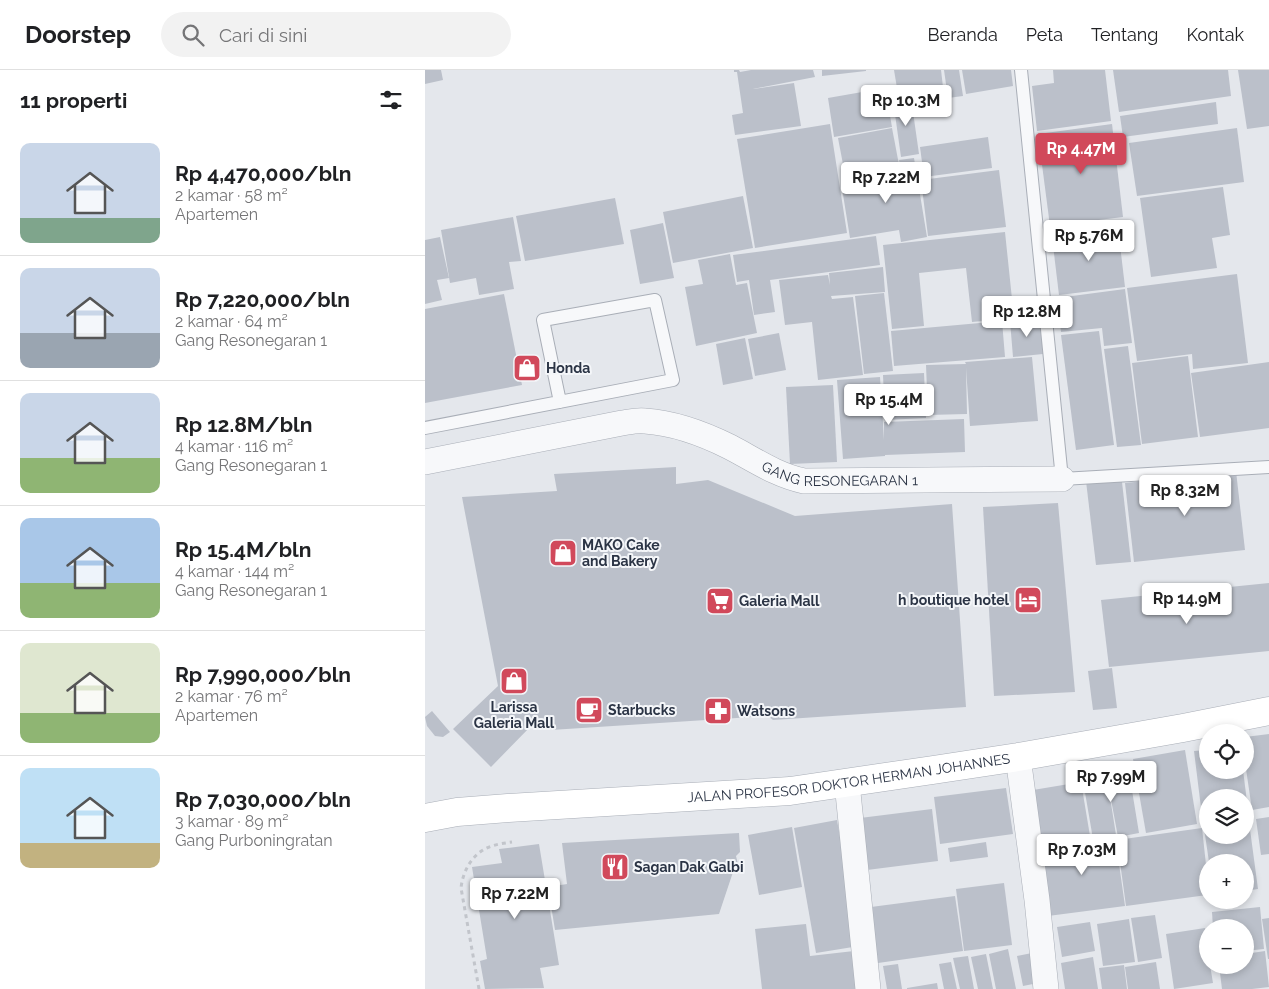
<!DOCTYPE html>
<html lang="id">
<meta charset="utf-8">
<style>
:root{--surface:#fff;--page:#f2f2f2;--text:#202124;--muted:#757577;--line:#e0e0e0;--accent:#d1495b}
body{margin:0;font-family:Raleway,sans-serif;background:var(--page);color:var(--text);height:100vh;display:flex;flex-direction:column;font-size:19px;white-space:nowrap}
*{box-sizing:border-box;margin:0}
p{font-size:16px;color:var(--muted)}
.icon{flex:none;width:28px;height:28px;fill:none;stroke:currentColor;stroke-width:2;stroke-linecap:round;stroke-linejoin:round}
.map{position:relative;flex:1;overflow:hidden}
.sheet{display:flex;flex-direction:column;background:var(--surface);width:425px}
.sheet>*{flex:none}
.tools{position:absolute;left:774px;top:654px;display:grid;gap:10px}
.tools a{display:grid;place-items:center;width:55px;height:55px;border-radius:50%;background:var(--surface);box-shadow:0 2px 8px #0003;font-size:25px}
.price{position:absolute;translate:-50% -42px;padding:0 11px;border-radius:5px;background:#fff;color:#222;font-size:16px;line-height:32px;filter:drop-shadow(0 1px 2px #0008)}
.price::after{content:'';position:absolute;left:50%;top:30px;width:15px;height:11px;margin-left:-8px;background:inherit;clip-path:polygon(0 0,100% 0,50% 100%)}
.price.on{background:var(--accent);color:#fff}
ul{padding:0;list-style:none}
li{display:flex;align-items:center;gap:15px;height:125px;padding:0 20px}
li+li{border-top:1px solid var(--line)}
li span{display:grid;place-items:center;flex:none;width:140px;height:100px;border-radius:10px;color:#555}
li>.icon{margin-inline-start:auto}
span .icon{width:60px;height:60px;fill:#fffc;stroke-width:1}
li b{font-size:21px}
h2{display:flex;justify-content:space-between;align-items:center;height:60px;padding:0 20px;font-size:21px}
header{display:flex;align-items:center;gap:30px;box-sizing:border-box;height:70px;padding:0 25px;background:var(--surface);border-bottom:1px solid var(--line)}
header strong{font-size:24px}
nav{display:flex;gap:28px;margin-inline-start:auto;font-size:18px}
.search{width:350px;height:45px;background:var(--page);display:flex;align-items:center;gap:12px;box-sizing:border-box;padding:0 18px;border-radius:28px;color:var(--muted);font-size:19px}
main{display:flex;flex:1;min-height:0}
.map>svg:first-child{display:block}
.building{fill:#bbc0ca}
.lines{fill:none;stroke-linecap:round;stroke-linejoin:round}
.lane-casing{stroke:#a9aeb7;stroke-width:14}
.street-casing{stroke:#a9aeb7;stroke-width:26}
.secondary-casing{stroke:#a9aeb7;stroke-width:29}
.path{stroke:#c2c5cb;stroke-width:3;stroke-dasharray:4 4;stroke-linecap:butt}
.lane{stroke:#f7f8fa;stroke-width:12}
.street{stroke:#f7f8fa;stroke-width:25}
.secondary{stroke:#fff;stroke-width:28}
.labels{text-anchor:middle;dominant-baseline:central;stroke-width:4;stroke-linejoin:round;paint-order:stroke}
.poi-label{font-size:14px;font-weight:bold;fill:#2b3445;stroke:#f4f6f9;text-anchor:start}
.street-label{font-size:14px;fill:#2b3445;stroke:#f4f6f9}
</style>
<header>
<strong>Doorstep</strong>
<div class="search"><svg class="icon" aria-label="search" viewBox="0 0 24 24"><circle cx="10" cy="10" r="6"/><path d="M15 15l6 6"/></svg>Cari di sini</div>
<nav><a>Beranda</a><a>Peta</a><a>Tentang</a><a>Kontak</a></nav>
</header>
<main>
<section class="sheet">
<h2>11 properti<svg class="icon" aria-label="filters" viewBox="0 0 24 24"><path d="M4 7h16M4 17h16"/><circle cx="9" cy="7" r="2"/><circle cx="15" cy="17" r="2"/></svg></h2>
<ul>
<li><span style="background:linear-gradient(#c9d6e8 75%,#7fa58c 0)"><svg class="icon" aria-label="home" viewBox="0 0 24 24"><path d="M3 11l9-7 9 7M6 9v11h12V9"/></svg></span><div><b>Rp 4,470,000/bln</b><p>2 kamar · 58 m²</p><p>Apartemen</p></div></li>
<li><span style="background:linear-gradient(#c9d6e8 65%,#9aa5b1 0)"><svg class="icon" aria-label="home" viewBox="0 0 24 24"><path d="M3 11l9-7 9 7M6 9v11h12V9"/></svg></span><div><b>Rp 7,220,000/bln</b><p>2 kamar · 64 m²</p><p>Gang Resonegaran 1</p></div></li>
<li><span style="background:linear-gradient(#c9d6e8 65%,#8fb573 0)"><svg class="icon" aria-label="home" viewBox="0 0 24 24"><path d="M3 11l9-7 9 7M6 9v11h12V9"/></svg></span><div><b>Rp 12.8M/bln</b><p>4 kamar · 116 m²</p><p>Gang Resonegaran 1</p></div></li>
<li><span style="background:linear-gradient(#a9c7e8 65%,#8fb573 0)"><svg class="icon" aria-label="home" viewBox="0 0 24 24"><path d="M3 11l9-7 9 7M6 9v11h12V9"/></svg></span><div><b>Rp 15.4M/bln</b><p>4 kamar · 144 m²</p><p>Gang Resonegaran 1</p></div></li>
<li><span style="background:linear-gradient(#dfe7d0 70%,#8fb573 0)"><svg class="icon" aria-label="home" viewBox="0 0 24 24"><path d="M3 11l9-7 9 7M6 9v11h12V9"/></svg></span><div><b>Rp 7,990,000/bln</b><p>2 kamar · 76 m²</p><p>Apartemen</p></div></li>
<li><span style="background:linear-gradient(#bfe0f5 75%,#c2b280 0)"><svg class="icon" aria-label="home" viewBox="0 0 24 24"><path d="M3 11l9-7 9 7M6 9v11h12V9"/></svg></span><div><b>Rp 7,030,000/bln</b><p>3 kamar · 89 m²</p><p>Gang Purboningratan</p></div></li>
</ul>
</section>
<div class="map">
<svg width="844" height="919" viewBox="0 0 844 919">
<rect width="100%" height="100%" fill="#e4e7ec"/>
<g class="building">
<polygon points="0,0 16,0 18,10 0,14"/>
<polygon points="309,0 314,0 315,2 326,0 388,0 390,7 328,19 369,13 376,56 310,65 307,45 318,43 312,2 309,2"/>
<polygon points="397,0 441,0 441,1 397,6"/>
<polygon points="469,0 516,0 518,17 473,24"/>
<polygon points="519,0 534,0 538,26 523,28"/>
<polygon points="537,0 586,0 588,16 541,24"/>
<polygon points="628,0 680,0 686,51 612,61 607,16 629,13"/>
<polygon points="688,0 803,0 806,26 694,42"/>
<polygon points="813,0 844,0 844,56 822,59"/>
<polygon points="460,18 467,57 409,67 403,28"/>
<polygon points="486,28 494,84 476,87 468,30"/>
<polygon points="791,32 793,54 698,67 695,46"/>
<polygon points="405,54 422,163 330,178 312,69"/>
<polygon points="687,54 698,147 625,156 613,64"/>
<polygon points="467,58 475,100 421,110 413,68"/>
<polygon points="812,58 819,112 712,126 704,73"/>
<polygon points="563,67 567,98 499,107 495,77"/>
<polygon points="489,88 502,167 476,172 474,160 425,168 416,112 476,101 474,90"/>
<polygon points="574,100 581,157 503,166 496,110"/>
<polygon points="798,117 805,165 787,168 792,198 726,207 715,128"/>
<polygon points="318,126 328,178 248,193 238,142"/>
<polygon points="190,128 199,174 100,191 91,146"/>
<polygon points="88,147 96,191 84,192 89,219 54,225 51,208 25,213 16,160"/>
<polygon points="238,153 249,208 215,214 205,160"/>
<polygon points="693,158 700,217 634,225 627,167"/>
<polygon points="580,162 589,248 547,252 541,198 494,203 499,256 467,259 458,175"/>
<polygon points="451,166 455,195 345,210 350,242 329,245 324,210 312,212 308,185"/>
<polygon points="15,167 24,208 12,210 17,230 0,234 0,170"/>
<polygon points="305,184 311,215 322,213 332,263 271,276 260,217 278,214 273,190"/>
<polygon points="458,197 460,222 406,226 407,229 428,227 438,305 393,310 387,252 360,255 354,210 403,205 405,215 404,203"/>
<polygon points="812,204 823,293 768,299 767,284 712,291 702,218"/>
<polygon points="700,219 707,273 679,276 677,258 636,262 632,228"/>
<polygon points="459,223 468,301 439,304 430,226"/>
<polygon points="79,224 97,315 0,333 0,239"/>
<polygon points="615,248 618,284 588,287 585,251"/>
<polygon points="577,251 580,287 469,296 466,261"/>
<polygon points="674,261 689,375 651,380 636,265"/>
<polygon points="354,263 361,300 330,306 323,269"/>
<polygon points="320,268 328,309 298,315 291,274"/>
<polygon points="703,276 716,375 692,377 679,279"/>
<polygon points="763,286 773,367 717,374 707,293"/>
<polygon points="607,287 613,351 545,356 541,298 542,344 503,345 501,295 541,294 540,292"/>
<polygon points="844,292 844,358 775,367 766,303"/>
<polygon points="499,303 501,348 460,350 458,305"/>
<polygon points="455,307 459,370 459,352 539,349 540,382 460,385 460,386 418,389 412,310"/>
<polygon points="408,315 412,392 365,394 361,317"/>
<polygon points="251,397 251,414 283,410 370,446 527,434 541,637 348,650 343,646 126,660 116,651 109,653 66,697 28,659 73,616 37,427 132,421 129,404"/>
<polygon points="811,401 820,480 709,492 700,413"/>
<polygon points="661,411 697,412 706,492 671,495"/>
<polygon points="633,433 650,622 569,626 558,437"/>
<polygon points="844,513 844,581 684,597 676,530"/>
<polygon points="687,598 692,638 668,640 663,601"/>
<polygon points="7,641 25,662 18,667 10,666 2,656 0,647"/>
<polygon points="844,664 844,737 827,740 820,692 820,667"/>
<polygon points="760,680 772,754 721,763 708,689"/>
<polygon points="782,680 782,700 818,700 824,748 820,749 820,728 782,728 782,754 778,754 769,681"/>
<polygon points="703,696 714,763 693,767 682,708 691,765 668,769 657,705"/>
<polygon points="656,712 665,766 617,774 608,720"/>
<polygon points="581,718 588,764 515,774 509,727"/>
<polygon points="507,739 513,791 442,800 435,748"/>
<polygon points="844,747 844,784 836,785 831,749"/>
<polygon points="412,750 434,876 391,883 369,758"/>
<polygon points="824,752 833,819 820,821 820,792 784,792 779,758 782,757 782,765 820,765 820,753"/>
<polygon points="367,757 377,817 334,825 323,765"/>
<polygon points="777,758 782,804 782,825 701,836 692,770"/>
<polygon points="314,763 315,782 311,786 314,798 309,799 294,844 130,860 123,817 142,814 137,773"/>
<polygon points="690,766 700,836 623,846 614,777"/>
<polygon points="561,772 563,787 525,792 523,778"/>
<polygon points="114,774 134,895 115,898 119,918 60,919 55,891 62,889 47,797 77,793 74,779"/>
<polygon points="579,813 587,875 539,881 531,819"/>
<polygon points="530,826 538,881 453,893 446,837"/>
<polygon points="835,837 839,879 820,881 820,858 788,858 787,842"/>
<polygon points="730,845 737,888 713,892 706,848"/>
<polygon points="844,848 844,889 843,889 837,849"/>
<polygon points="704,849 710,892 678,896 672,854"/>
<polygon points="665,852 670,881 637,887 632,857"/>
<polygon points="381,854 385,886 429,881 433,919 337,919 330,859"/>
<polygon points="780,858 782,875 782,895 785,895 788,913 749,919 741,864"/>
<polygon points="583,879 591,919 571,919 564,884"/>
<polygon points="840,881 844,917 827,919 797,919 794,895 820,895 820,884"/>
<polygon points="607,883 613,913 598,916 592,886"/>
<polygon points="561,884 568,919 553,919 546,887"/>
<polygon points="543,886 549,919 535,919 528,888"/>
<polygon points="668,887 673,919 640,919 636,893"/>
<polygon points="526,892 532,919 519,919 514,894"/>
<polygon points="731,892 735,919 703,919 700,897"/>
<polygon points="473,894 477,919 462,919 458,896"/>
<polygon points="699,895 702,919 677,919 674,898"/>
<polygon points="512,913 513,919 482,919 482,918"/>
</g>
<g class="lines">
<defs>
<g id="lane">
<polyline points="596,0 637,409 844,397"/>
<polyline points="0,358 248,310 230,230 118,250 135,332"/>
</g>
<g id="street">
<path id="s1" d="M 0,392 L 197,353 C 204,352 212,350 220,351 C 250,353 279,364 305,377 C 330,390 351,405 379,411 L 637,409"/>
<polyline points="593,687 612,830 621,919"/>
<polyline points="422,713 443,919"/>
</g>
<g id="secondary">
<path id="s2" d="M 0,748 L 32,742 L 83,738 L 365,721 L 508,700 L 593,687 L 758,658 L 844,641"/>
</g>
</defs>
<use href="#lane" class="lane-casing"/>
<use href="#street" class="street-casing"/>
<use href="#secondary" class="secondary-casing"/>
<path class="path" d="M 54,919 L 36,818 C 38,800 48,782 67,776 C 73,774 80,773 87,772"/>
<use href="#lane" class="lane"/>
<use href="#street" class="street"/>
<use href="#secondary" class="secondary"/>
</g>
<defs>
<symbol id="shop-square" viewBox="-11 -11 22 22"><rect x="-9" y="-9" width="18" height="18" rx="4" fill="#d1495b" stroke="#f4f6f9"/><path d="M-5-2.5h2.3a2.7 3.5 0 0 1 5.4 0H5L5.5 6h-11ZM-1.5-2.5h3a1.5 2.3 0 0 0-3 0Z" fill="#fff"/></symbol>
<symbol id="hotel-square" viewBox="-11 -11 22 22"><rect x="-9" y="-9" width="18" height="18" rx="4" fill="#d1495b" stroke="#f4f6f9"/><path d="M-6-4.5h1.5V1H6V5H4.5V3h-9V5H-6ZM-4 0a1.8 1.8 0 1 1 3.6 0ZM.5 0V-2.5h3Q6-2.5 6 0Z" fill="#fff"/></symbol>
<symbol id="supermarket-square" viewBox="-11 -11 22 22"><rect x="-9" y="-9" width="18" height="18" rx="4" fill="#d1495b" stroke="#f4f6f9"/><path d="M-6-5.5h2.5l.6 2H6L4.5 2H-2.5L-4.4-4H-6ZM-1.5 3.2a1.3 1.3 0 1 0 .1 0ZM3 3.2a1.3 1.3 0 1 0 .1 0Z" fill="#fff"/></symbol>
<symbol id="cafe-square" viewBox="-11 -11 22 22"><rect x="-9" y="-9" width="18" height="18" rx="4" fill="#d1495b" stroke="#f4f6f9"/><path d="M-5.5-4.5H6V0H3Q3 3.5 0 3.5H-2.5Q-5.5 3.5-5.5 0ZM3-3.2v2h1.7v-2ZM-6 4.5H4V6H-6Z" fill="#fff"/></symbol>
<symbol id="pharmacy-square" viewBox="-11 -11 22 22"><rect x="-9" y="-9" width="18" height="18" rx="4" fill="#d1495b" stroke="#f4f6f9"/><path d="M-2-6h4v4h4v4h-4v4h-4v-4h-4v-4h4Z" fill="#fff"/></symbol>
<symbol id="restaurant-square" viewBox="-11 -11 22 22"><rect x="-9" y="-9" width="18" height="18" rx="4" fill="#d1495b" stroke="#f4f6f9"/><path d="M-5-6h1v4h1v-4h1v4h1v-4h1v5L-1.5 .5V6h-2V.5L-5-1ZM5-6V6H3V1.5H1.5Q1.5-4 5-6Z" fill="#fff"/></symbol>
</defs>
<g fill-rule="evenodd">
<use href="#shop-square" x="86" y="282" width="32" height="32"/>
<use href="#shop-square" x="122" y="467" width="32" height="32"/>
<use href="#hotel-square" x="587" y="514" width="32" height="32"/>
<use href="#supermarket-square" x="279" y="515" width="32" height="32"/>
<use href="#shop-square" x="73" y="595" width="32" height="32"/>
<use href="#cafe-square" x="148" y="624" width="32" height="32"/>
<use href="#pharmacy-square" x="277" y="625" width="32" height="32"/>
<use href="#restaurant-square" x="174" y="781" width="32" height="32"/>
</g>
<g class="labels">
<g class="poi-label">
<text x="121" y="298">Honda</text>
<text x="157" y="475">MAKO Cake<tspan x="157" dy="16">and Bakery</tspan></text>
<text x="584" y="530" text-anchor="end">h boutique hotel</text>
<text x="314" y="531">Galeria Mall</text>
<text x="89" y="637" text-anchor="middle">Larissa<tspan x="89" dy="16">Galeria Mall</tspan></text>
<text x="183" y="640">Starbucks</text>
<text x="312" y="641">Watsons</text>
<text x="209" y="797">Sagan Dak Galbi</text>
</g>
<g class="street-label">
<text stroke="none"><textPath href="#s1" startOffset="430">GANG RESONEGARAN 1</textPath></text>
<text stroke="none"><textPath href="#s2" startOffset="426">JALAN PROFESOR DOKTOR HERMAN JOHANNES</textPath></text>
</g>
</g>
</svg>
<div class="tools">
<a><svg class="icon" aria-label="locate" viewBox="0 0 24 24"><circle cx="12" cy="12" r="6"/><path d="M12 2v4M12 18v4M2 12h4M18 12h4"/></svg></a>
<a><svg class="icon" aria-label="layers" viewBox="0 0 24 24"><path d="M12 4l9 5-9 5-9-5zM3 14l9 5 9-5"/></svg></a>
<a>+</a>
<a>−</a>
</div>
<b class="price" style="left:481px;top:57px">Rp 10.3M</b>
<b class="price on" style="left:656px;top:105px">Rp 4.47M</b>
<b class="price" style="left:461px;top:134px">Rp 7.22M</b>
<b class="price" style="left:664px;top:192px">Rp 5.76M</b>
<b class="price" style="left:602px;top:268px">Rp 12.8M</b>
<b class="price" style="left:464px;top:356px">Rp 15.4M</b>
<b class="price" style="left:760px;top:447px">Rp 8.32M</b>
<b class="price" style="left:762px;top:555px">Rp 14.9M</b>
<b class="price" style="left:686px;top:733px">Rp 7.99M</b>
<b class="price" style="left:657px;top:806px">Rp 7.03M</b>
<b class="price" style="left:90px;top:850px">Rp 7.22M</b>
</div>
</main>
